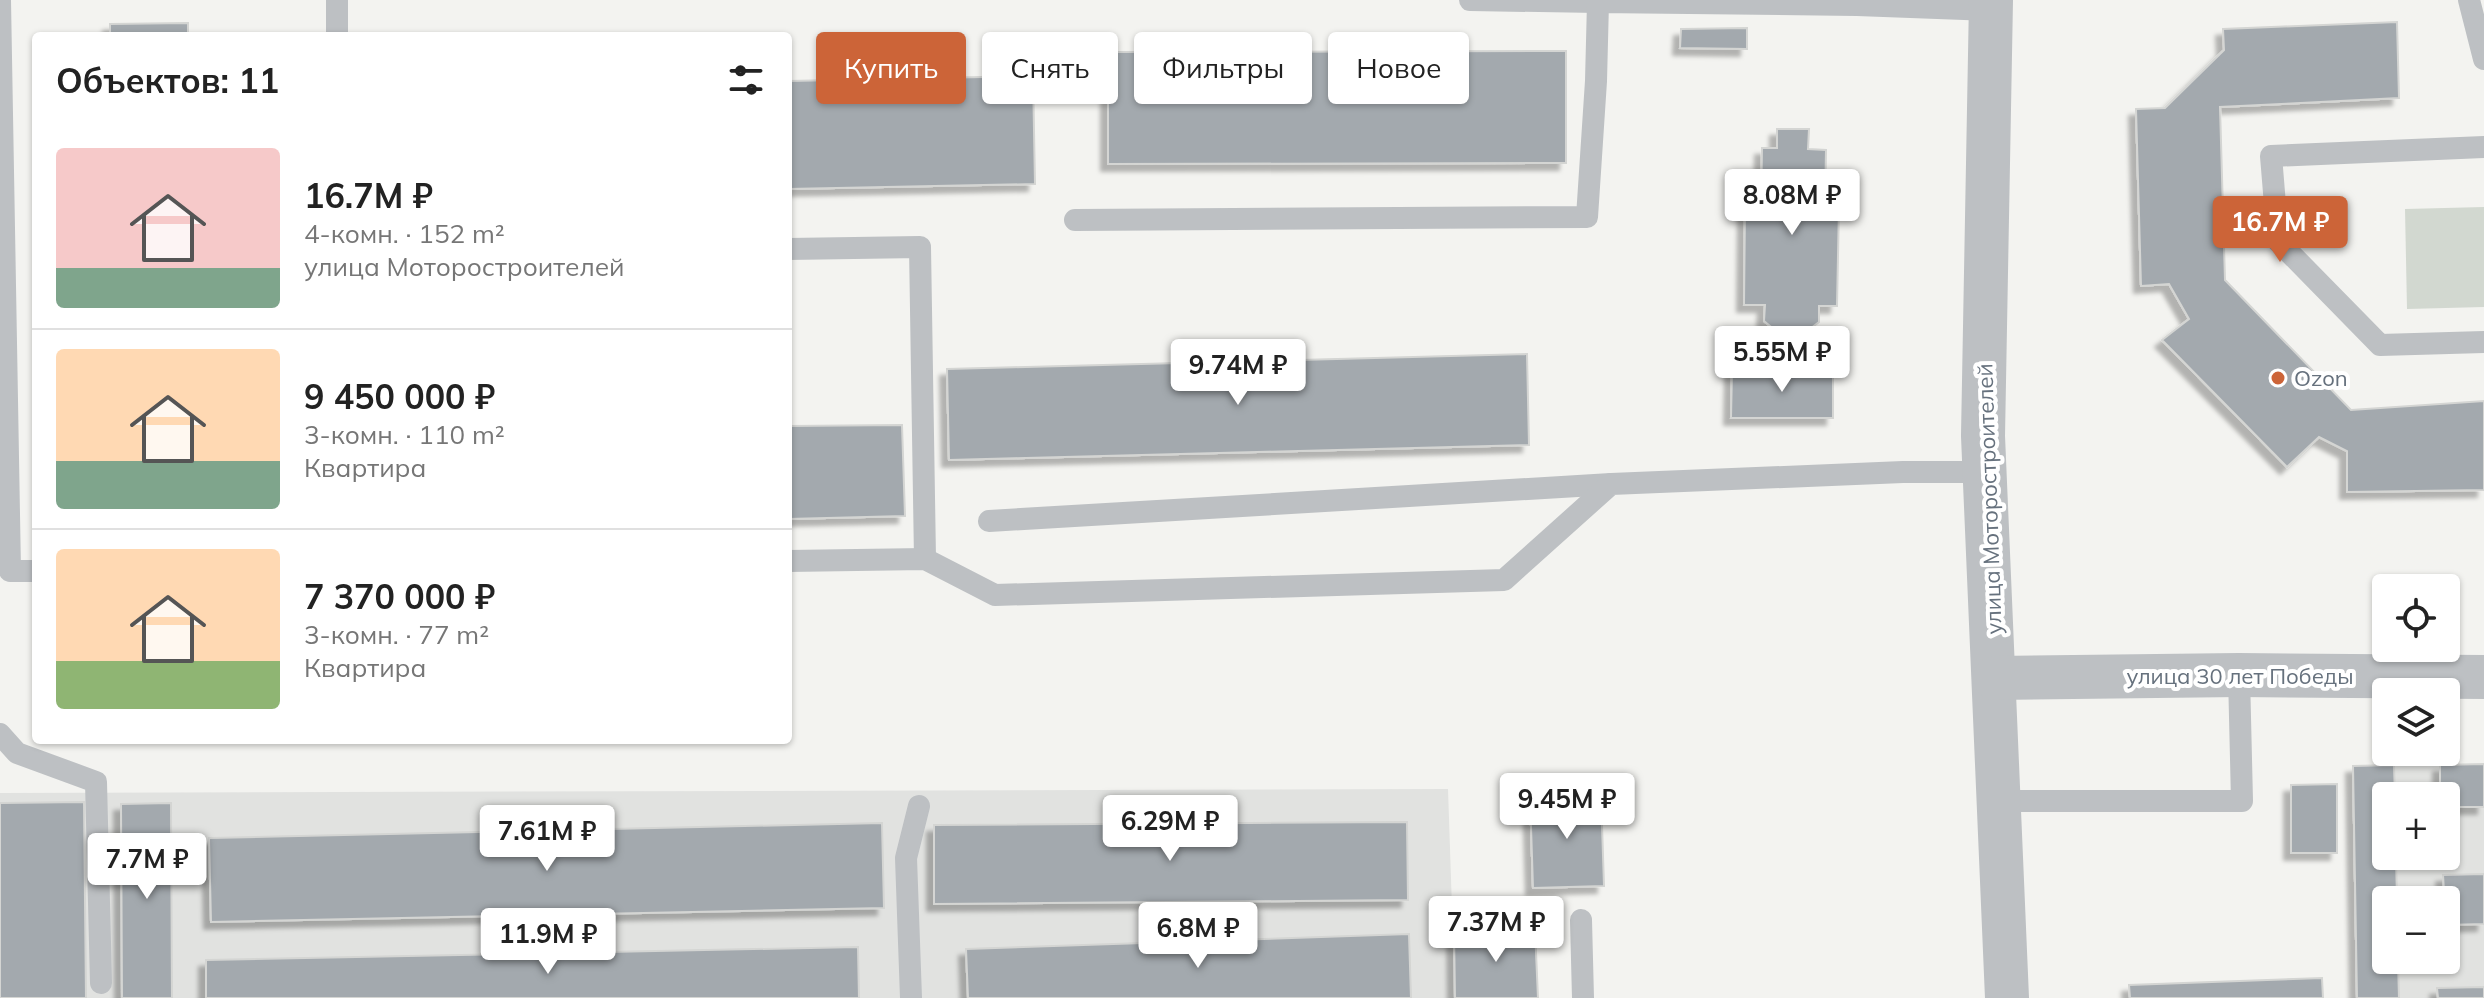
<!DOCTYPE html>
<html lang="ru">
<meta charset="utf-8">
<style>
:root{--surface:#fff;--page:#f6f6f6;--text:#222;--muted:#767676;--line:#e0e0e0;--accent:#cc6438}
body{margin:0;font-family:Mulish,sans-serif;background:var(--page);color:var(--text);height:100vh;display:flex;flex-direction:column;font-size:30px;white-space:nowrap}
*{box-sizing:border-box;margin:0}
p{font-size:26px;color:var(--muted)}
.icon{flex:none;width:44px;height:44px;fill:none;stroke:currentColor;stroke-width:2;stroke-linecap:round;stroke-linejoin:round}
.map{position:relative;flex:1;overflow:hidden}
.sheet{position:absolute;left:32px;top:32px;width:760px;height:712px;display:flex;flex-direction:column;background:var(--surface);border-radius:8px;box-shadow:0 2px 6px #0004}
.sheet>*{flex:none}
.guide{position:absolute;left:816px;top:32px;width:760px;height:72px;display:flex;gap:16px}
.tools{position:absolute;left:2372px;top:574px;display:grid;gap:16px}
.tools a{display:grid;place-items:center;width:88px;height:88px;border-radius:8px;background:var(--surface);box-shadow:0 2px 6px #0004;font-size:40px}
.price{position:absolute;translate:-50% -68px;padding:0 18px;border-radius:8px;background:#fff;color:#222;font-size:26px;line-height:52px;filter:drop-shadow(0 2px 4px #0008)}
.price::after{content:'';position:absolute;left:50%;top:48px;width:24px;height:18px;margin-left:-12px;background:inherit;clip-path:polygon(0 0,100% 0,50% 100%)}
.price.current{background:var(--accent);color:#fff}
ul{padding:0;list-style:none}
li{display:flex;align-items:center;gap:24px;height:200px;padding:0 24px}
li+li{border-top:2px solid var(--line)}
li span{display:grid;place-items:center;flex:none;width:224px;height:160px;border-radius:8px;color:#555}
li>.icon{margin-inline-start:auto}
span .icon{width:96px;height:96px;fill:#fffc;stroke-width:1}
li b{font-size:34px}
h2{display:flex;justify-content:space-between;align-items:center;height:96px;padding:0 24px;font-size:34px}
.chip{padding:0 28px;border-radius:8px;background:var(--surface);box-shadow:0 2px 6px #0004;font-size:28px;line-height:72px}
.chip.current{background:var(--accent);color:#fff}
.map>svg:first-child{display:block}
.built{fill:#e1e2e0;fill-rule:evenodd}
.green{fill:#d2d8d0}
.building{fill:#a3a9ae;stroke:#d4d5d3;stroke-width:2;filter:url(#shadow)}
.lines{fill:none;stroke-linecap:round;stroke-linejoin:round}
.service{stroke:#bdc0c3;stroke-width:22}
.tertiary{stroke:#bdc0c3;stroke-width:44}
.poi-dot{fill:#cc6438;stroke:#fff;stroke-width:3}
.labels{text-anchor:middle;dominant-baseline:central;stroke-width:8;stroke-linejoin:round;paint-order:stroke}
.poi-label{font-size:22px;fill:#66717d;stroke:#fff;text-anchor:start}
.street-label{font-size:22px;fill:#66717d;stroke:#fff}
</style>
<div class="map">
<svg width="2484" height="998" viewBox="0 0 2484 998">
<defs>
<filter id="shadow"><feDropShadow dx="-7" dy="7" stdDeviation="2" flood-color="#0004"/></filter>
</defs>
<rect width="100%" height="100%" fill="#f3f3f0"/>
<g class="built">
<path d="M 2484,764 L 2484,998 L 2357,998 L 2353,766 ZM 2386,796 L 2446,796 L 2446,856 L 2386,856 ZM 2386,900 L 2446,900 L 2446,960 L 2386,960 Z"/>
<polygon points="1448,789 1455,998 0,998 0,793"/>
</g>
<polygon class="green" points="2484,207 2484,307 2407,309 2405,209"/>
<g class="building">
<polygon points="2397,22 2399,98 2220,107 2225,280 2351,410 2484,401 2484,490 2347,492 2347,451 2319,437 2287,467 2162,340 2189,319 2169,284 2141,286 2136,109 2165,108 2224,50 2223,29"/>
<polygon points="188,23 188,36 110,36 110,24"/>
<polygon points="1747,28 1747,49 1680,48 1681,29"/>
<polygon points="1566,51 1566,163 1108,164 1108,52"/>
<polygon points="1033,76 1035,184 788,189 788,81"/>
<polygon points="1777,129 1809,129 1808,149 1826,150 1825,206 1839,206 1837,306 1819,306 1819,322 1806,332 1776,331 1764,321 1765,305 1744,305 1745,207 1761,207 1762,148 1777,148"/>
<polygon points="1527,354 1529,445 949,460 947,369"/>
<polygon points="1833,369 1833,418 1731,418 1732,370"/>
<polygon points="902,425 905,516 788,519 788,426"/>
<polygon points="2484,764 2484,807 2446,807 2446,796 2440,796 2440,765"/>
<polygon points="2394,765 2395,796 2386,796 2386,856 2396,856 2397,900 2386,900 2386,960 2398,960 2399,998 2357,998 2353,766"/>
<polygon points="2337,784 2337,853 2291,853 2291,785"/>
<polygon points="1601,794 1604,886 1533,888 1530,796"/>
<polygon points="84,802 86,998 0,998 0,803"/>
<polygon points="171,803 172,998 122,998 121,804"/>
<polygon points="1407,822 1408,900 934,904 934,825"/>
<polygon points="882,823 884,908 211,922 209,838"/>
<polygon points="2484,874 2484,924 2446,925 2443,875"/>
<polygon points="1535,929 1538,998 1455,998 1454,932"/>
<polygon points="1409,934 1411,998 968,998 966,949"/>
<polygon points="858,947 859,998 206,998 206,960"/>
<polygon points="2322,978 2323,998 2130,998 2129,985"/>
<polygon points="2484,987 2484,998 2438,998 2437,988"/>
</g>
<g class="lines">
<g class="service">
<polyline points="0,0 10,571 36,571"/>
<polyline points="337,0 337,36"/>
<polyline points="1470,0 1598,2"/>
<polyline points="2469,0 2484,59"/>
<polyline points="2484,147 2271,156 2278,241 2380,345 2484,342"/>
<polyline points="1075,220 1587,217 1596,81 1598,2 1857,5 1991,10"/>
<polyline points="788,249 920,247 925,559"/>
<polyline points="989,521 1611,484"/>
<polyline points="788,561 925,559 995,595 1504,580 1611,484 1903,472 1984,472"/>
<polyline points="0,734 17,753 96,782 101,983"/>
<polyline points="1999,801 2242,801 2239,675"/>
<polyline points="1581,920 1583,998"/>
<polyline points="911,998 906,858 919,806"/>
</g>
<g class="tertiary">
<polyline points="1991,0 1983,436 2007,998"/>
<polyline points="1995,678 2239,675 2484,677"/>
</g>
</g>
<circle class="poi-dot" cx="2278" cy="378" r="8"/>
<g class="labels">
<g class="poi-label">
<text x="2294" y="378">Ozon</text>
</g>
<g class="street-label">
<text transform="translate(1989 499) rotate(-92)">улица Моторостроителей</text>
<text x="2240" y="676">улица 30 лет Победы</text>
</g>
</g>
</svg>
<div class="tools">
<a><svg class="icon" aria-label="locate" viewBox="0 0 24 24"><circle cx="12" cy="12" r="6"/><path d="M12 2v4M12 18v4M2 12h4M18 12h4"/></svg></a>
<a><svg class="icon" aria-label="layers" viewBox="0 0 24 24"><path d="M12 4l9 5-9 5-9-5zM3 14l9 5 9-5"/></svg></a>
<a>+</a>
<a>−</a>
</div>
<b class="price" style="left:1792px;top:237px">8.08M ₽</b>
<b class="price current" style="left:2280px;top:264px">16.7M ₽</b>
<b class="price" style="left:1782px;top:394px">5.55M ₽</b>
<b class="price" style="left:1238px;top:407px">9.74M ₽</b>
<b class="price" style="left:1567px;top:841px">9.45M ₽</b>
<b class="price" style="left:1170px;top:863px">6.29M ₽</b>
<b class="price" style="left:547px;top:873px">7.61M ₽</b>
<b class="price" style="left:147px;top:901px">7.7M ₽</b>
<b class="price" style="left:1496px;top:964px">7.37M ₽</b>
<b class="price" style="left:1198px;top:970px">6.8M ₽</b>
<b class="price" style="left:548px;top:976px">11.9M ₽</b>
<div class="guide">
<a class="chip current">Купить</a>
<a class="chip">Снять</a>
<a class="chip">Фильтры</a>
<a class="chip">Новое</a>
</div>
<section class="sheet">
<h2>Объектов: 11<svg class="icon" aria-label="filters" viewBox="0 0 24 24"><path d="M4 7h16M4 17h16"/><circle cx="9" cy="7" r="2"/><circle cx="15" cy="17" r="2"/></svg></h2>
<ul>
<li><span style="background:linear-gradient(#f6c9c9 75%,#7fa58c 0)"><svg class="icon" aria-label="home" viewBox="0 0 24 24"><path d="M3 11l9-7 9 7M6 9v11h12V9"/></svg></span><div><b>16.7M ₽</b><p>4-комн. · 152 m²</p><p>улица Моторостроителей</p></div></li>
<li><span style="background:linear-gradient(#ffd9b3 70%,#7fa58c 0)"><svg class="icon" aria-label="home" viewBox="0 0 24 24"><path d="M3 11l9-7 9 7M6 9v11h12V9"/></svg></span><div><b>9 450 000 ₽</b><p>3-комн. · 110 m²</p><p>Квартира</p></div></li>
<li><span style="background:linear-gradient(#ffd9b3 70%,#8fb573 0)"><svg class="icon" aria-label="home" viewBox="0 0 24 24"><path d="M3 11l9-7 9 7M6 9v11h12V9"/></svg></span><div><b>7 370 000 ₽</b><p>3-комн. · 77 m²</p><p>Квартира</p></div></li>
</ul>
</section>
</div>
